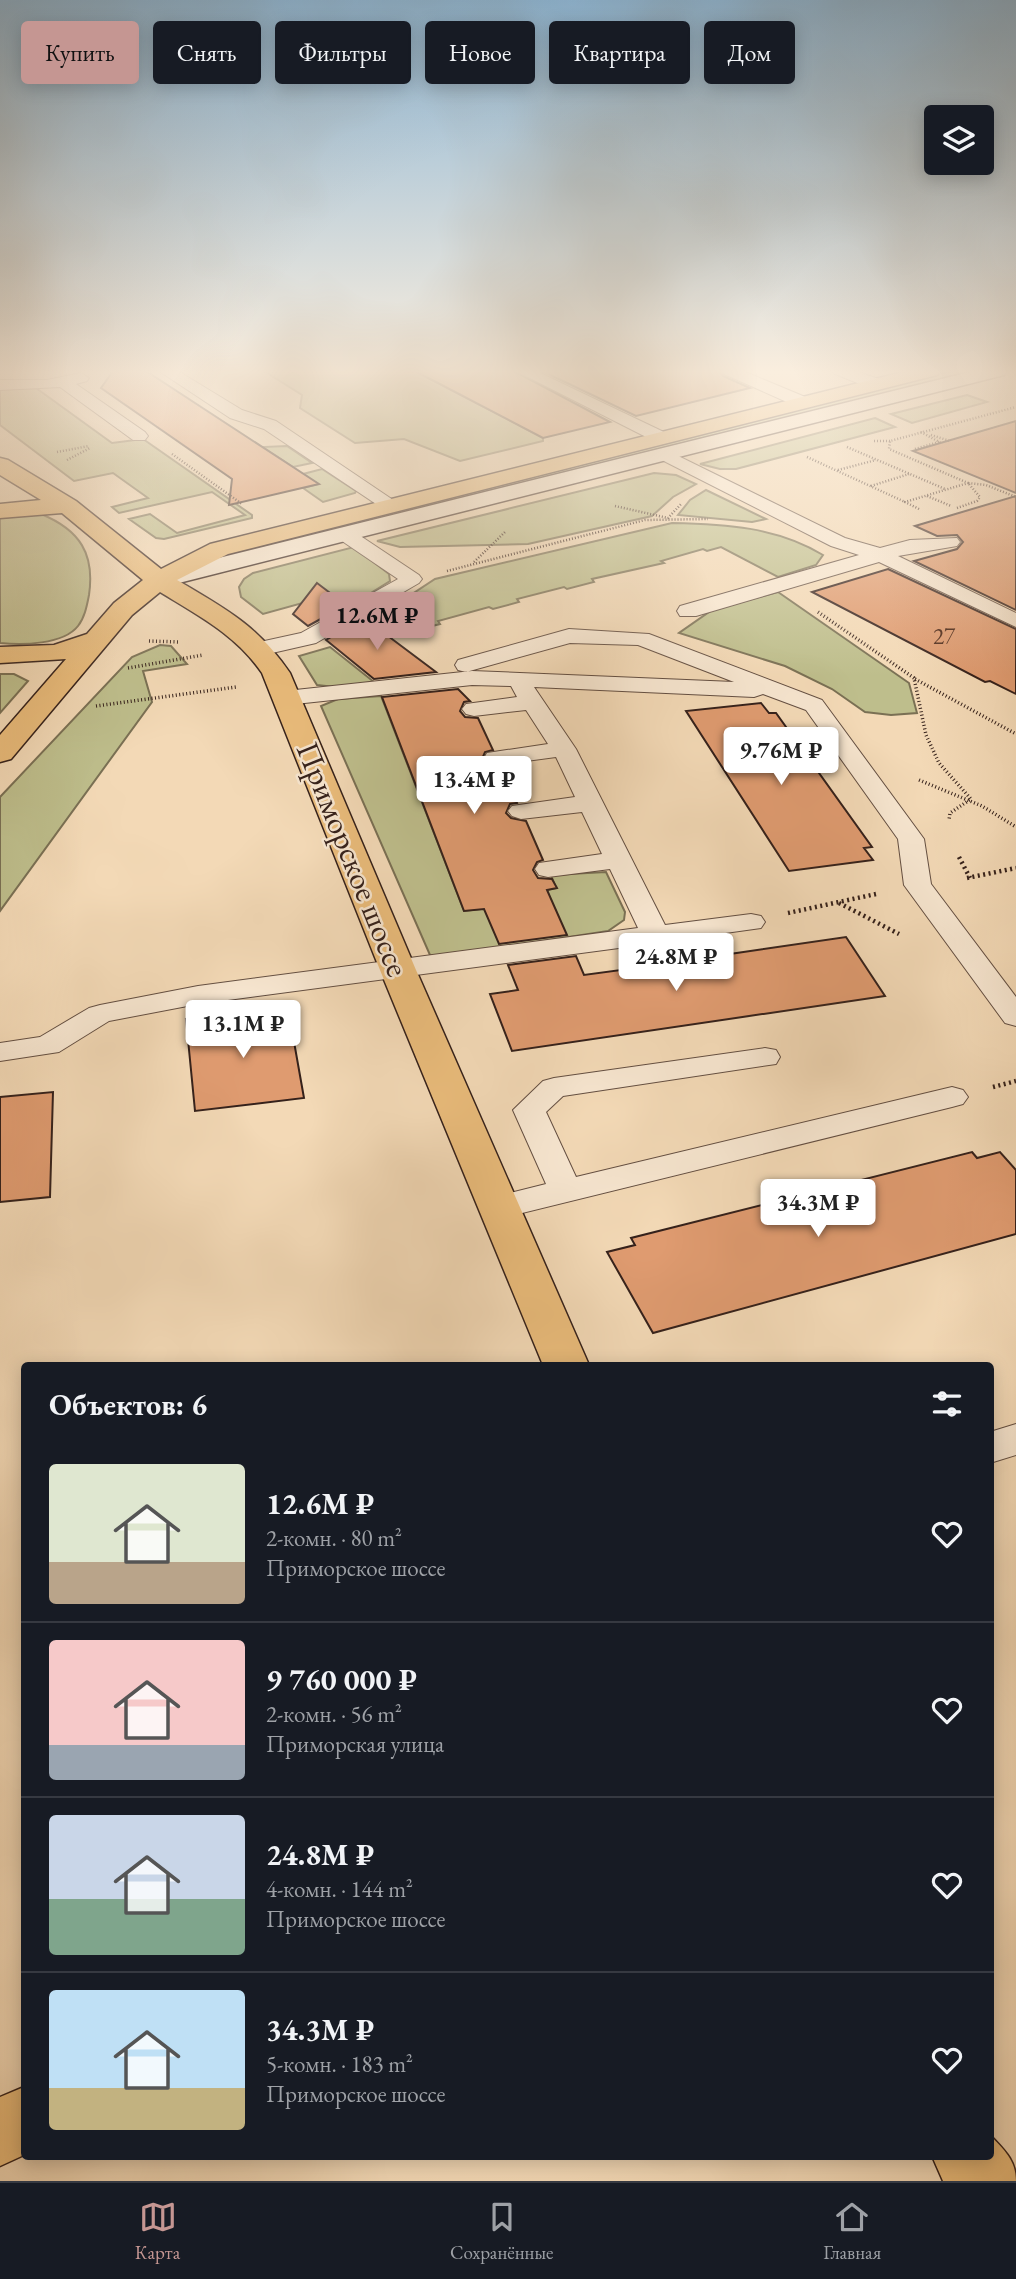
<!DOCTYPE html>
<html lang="ru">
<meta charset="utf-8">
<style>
:root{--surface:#171b24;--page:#20242c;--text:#f1f3f6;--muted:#9ea1a6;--line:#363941;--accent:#c59692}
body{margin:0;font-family:"EB Garamond",serif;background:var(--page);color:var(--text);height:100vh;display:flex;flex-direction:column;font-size:26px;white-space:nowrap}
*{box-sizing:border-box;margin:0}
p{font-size:23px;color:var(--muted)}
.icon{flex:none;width:38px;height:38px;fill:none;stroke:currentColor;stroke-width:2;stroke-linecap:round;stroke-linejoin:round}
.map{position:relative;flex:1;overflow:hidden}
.panel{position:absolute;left:21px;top:1362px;width:973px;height:798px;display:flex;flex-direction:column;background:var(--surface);border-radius:7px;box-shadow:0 4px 18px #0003}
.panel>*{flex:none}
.top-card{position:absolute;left:21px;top:21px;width:975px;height:63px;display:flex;gap:14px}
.buttons{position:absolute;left:924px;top:105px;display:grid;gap:14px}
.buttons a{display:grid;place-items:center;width:70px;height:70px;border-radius:7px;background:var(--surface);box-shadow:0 4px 18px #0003;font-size:35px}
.price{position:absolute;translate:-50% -60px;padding:0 16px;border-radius:7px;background:#fff;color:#222;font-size:23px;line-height:46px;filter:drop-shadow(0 2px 4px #0008)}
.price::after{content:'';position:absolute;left:50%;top:42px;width:21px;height:16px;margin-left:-10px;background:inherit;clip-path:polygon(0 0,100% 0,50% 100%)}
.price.on{background:var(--accent);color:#111}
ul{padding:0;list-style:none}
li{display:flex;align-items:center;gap:21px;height:175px;padding:0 28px}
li+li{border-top:2px solid var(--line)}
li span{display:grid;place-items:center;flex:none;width:196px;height:140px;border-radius:7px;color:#555}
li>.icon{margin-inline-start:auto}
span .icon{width:84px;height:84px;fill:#fffc;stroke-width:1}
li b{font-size:30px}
h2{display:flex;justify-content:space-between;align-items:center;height:84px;padding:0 28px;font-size:30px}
.chip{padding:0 24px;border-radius:7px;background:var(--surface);box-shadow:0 4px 18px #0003;font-size:24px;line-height:63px}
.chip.on{background:var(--accent);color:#111}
.dock{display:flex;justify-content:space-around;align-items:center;height:98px;border-top:2px solid var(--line);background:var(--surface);font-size:19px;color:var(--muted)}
.dock a{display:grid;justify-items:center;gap:4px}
.dock .on{color:var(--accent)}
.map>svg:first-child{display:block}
.green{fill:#bebe8c;stroke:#7a7054;stroke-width:2}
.building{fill:#df9b70;stroke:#35211b;stroke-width:2}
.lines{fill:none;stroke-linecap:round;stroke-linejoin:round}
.lane-casing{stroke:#644f42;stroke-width:2}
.secondary-casing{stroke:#35211b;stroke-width:3}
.primary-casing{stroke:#35211b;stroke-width:3}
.path-far2{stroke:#35211b;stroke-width:2.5;stroke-dasharray:1 2;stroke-linecap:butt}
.path-far1{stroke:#35211b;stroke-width:3.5;stroke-dasharray:1 2.5;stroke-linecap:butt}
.path{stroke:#35211b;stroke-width:4.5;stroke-dasharray:2 3.5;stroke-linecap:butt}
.lane{fill:#f7e6d0;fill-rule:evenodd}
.secondary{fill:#f7e6d0;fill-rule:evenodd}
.primary{fill:#eabc7b;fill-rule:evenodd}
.labels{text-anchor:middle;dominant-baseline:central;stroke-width:5;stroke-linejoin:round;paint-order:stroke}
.far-number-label{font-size:23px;fill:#604030}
.street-label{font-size:32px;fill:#35211b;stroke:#f7e6d0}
</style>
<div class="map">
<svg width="1016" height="2181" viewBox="0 0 1016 2181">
<rect width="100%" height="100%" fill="#f3d9b6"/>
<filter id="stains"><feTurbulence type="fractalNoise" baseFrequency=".00286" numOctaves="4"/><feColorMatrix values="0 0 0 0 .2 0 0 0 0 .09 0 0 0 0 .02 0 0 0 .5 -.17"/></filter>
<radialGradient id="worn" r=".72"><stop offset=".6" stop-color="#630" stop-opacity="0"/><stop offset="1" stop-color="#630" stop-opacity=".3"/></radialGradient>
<g class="green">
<polygon points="264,371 415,371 543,438 543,441 460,461 404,439 355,443 300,408 302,395"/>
<polygon points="952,371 976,371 401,515 392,509"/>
<polygon points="36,388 112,443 143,439 252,515 252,518 164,539 156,538 129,519 150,514 177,533 245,515 212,492 119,513 112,507 148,498 113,473 74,481 0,425 0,389"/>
<polygon points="967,395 987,402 912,423 891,414"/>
<polygon points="875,418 895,427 736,469 720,469 700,464"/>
<polygon points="287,446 312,463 293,467 262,447"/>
<polygon points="322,469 356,491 355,493 323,502 303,488 318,484 303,474"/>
<polygon points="654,473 676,475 696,484 673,497 652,516 528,544 400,547 377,541"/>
<polygon points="706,490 766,519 752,522 678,515 690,500"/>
<path d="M 41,514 C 80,530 95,554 89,595 C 87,605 85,617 78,626 C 63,645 22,645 0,643 L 0,518 Z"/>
<path d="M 672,523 C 725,524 777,527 823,555 L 816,565 L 778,577 L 721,547 L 707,551 L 703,549 L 661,561 L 664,563 L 592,579 L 594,582 L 567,589 L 564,587 L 517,599 L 519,602 L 493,609 L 489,607 L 438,621 L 440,624 L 420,629 L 415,625 L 379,635 L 383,621 L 397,604 L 435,579 Z"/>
<polygon points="354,547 389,574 390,581 358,601 335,594 263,614 241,597 239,587 244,579 253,573"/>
<polygon points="778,592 909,683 917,713 891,715 865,712 832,689 785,666 679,633 712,610"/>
<polygon points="160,645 171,646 187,664 143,671 152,702 0,911 0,797 132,657"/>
<polygon points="330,647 374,682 335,687 317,685 299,656"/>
<polygon points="0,674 14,674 28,681 0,713"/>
<polygon points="381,696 464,911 551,901 547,890 556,888 551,875 606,872 625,912 624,920 608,931 443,956 430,955 321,706 338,699"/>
</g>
<g class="building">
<polygon points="113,371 146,371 319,484 229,505 232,479 101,388"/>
<polygon points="415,371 514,371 610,422 543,438"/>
<polygon points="542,371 719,371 723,376 750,388 636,416"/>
<polygon points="1016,421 1016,493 913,451"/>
<polygon points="1016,496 1016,610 914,561 957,549 963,542 957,535 937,536 915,526"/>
<polygon points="888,569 1016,629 1016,694 990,681 985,682 812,592"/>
<polygon points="317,583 346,605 308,626 293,614"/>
<polygon points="364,618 436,672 374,679 326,640"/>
<polygon points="458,689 470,701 464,702 460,711 465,717 478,718 493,750 485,752 482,759 486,766 501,767 517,803 510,804 506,813 511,818 526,821 543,860 537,862 533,870 538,878 552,879 557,888 547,890 567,935 499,944 484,909 464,911 382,697"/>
<polygon points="761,703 769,713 776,713 872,847 864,848 873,860 789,871 686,711"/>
<polygon points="846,937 885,996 512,1051 490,994 518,990 508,965 576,956 584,975 658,965 662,971 674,974 685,969 689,960"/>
<polygon points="288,1008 304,1098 195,1111 186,1019"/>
<polygon points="53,1092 50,1197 0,1202 0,1097"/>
<polygon points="972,1152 977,1158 1000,1152 1016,1170 1016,1234 653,1333 607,1252 635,1245 631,1238"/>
</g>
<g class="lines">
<defs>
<g id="lane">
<polygon points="159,371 178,371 242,410 276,421 402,506 392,512 385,510 264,429 230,418"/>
<polygon points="516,371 536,371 668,434 671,438 662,443 656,442"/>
<polygon points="722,371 743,371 810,399 812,403 810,407 798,407 724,374"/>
<polygon points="833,371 855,371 882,380 884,384 882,388 870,388 835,374"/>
<polygon points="81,373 89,378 87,381 76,384 145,432 148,436 145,440 133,440 60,387 0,390 0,380 47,380"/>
<polygon points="664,449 845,538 880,548 910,540 957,538 960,542 957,546 898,556 1016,613 1016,627 879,562 696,616 680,616 677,611 680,606 859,555 831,546 658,458 655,454 658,450"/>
<polygon points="346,529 353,531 419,575 422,579 419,583 316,643 259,656 251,654 248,649 251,644 301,633 398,579 339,539 336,535 339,531"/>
<polygon points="569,629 649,634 822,700 924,839 931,884 1016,997 1016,1026 1005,1023 904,885 898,839 806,710 763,694 754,697 534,687 576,749 665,925 751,914 761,916 765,922 761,928 675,940 687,962 683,968 673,971 663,968 649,944 198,1004 109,1021 59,1052 0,1061 0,1043 40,1037 89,1008 100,1005 198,986 638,928 610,869 548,877 539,875 535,869 539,863 602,854 582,812 521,819 512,816 508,811 512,806 575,797 556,757 496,765 487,763 484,758 487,753 548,744 526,710 474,716 466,714 462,709 466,704 517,697 511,686 472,685 286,705 278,703 274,698 278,693 286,691 472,671 734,682 638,645 570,643 466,672 458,670 455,665 458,660"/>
<polygon points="765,1048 776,1050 780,1057 776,1064 563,1096 546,1112 576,1177 952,1087 963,1090 968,1097 963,1104 952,1107 498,1219 486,1215 481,1207 486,1199 546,1184 513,1110 543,1081 554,1078"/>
<polygon points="1016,1424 1016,1455 990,1463 990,1432"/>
</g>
<polygon id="secondary" points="974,371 1007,371 1004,375 159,588 150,585 146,580 150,575"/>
<g id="primary">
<path d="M 907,371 L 940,371 L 937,375 L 228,554 L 177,580 C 227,610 256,624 290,673 L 416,970 L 589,1365 L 543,1365 L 380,970 L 262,673 C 236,635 199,616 160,592 L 132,615 L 11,759 L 0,762 L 0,735 L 66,659 L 0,663 L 0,647 L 54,645 L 87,634 L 114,603 L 143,580 L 62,513 L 0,518 L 0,504 L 41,500 L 0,475 L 0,458 L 8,460 L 76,501 L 161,569 L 210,544 Z"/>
<polygon points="24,2087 24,2155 0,2166 0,2097"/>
<path d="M 990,2135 C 1004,2150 1016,2160 1016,2181 L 943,2181 L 932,2156 L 990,2156 Z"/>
</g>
</defs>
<use href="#lane" class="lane-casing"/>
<use href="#secondary" class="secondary-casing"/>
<use href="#primary" class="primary-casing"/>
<g class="path-far2">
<polyline points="921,432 941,443"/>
<polyline points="931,435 950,441"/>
<polyline points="874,441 890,441"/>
<polyline points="847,447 945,489"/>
<polyline points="915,449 939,442"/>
<polyline points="57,452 89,446"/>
<polyline points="172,454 242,504"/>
<polyline points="807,457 905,502"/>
<polyline points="67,460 90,448"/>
<polyline points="838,470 876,460"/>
<polyline points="871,486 909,474"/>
<polyline points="927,496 951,506"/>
<polyline points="615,506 668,518 682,503"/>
<polyline points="957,508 977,501 980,497 968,483 986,485 1016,497"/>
<polyline points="919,509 905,502 968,483 889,449 890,441 1016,407"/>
<polyline points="474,562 505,532"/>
<polyline points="447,571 645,520 708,519"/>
</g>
<g class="path-far1">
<polyline points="818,612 914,678 926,735 939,763 971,799 950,813 949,820"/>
<polyline points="149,641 179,642"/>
<polyline points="128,668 203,655"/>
<polyline points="915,679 1016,734"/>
<polyline points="96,706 236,687"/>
<polyline points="919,780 982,806 1016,827"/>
</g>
<g class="path">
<polyline points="959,857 970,878"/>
<polyline points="967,878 1016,868"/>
<polyline points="839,903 899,934"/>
<polyline points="788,913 876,894"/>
<polyline points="993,1087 1016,1081"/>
</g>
<use href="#lane" class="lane"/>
<use href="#secondary" class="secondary"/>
<use href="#primary" class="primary"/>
</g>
<linearGradient id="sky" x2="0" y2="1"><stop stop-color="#8bb5d5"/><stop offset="0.55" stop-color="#faeede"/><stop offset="1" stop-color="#faeede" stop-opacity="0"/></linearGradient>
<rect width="1016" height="676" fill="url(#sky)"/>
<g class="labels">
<g class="far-number-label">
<text x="944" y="636">27</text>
</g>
<g class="street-label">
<text transform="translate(353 859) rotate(68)">Приморское шоссе</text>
</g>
</g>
<rect width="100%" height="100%" filter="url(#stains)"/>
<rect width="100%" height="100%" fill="url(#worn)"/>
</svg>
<div class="buttons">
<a><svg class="icon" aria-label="layers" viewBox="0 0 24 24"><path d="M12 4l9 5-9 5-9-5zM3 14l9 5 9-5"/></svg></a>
</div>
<b class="price on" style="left:377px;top:652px">12.6M ₽</b>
<b class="price" style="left:781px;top:787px">9.76M ₽</b>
<b class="price" style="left:474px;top:816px">13.4M ₽</b>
<b class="price" style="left:676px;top:993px">24.8M ₽</b>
<b class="price" style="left:243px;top:1060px">13.1M ₽</b>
<b class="price" style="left:818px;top:1239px">34.3M ₽</b>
<div class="top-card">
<a class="chip on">Купить</a>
<a class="chip">Снять</a>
<a class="chip">Фильтры</a>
<a class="chip">Новое</a>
<a class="chip">Квартира</a>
<a class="chip">Дом</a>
</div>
<section class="panel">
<h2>Объектов: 6<svg class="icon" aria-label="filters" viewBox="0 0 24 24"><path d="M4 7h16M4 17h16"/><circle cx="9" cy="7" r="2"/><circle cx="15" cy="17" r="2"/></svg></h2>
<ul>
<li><span style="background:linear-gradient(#dfe7d0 70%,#b9a48a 0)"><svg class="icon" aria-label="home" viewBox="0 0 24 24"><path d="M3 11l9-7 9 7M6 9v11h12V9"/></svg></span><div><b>12.6M ₽</b><p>2-комн. · 80 m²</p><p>Приморское шоссе</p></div><svg class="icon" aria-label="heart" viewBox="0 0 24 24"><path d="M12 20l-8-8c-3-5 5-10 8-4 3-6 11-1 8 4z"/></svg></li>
<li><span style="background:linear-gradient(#f6c9c9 75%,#9aa5b1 0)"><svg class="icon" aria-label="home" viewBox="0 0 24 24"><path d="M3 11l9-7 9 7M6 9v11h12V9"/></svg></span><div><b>9 760 000 ₽</b><p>2-комн. · 56 m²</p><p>Приморская улица</p></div><svg class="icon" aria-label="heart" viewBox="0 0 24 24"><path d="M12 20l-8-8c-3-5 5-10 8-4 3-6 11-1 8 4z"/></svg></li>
<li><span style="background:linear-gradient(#c9d6e8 60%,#7fa58c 0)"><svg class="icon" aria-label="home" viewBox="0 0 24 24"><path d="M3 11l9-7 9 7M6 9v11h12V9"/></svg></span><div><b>24.8M ₽</b><p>4-комн. · 144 m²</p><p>Приморское шоссе</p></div><svg class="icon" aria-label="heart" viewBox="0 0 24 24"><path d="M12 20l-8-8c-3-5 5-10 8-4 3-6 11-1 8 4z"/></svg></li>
<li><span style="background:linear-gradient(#bfe0f5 70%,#c2b280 0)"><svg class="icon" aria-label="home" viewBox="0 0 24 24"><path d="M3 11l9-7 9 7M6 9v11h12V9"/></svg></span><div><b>34.3M ₽</b><p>5-комн. · 183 m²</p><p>Приморское шоссе</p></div><svg class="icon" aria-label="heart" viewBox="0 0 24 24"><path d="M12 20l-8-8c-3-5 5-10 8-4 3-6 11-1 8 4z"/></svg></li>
</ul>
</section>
</div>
<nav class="dock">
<a class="on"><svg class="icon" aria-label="map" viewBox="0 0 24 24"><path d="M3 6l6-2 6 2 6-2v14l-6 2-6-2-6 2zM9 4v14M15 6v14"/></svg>Карта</a>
<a><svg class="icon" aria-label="saved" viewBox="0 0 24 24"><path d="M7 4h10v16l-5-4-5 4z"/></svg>Сохранённые</a>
<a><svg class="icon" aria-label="home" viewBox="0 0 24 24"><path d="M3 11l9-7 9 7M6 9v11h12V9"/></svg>Главная</a>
</nav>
